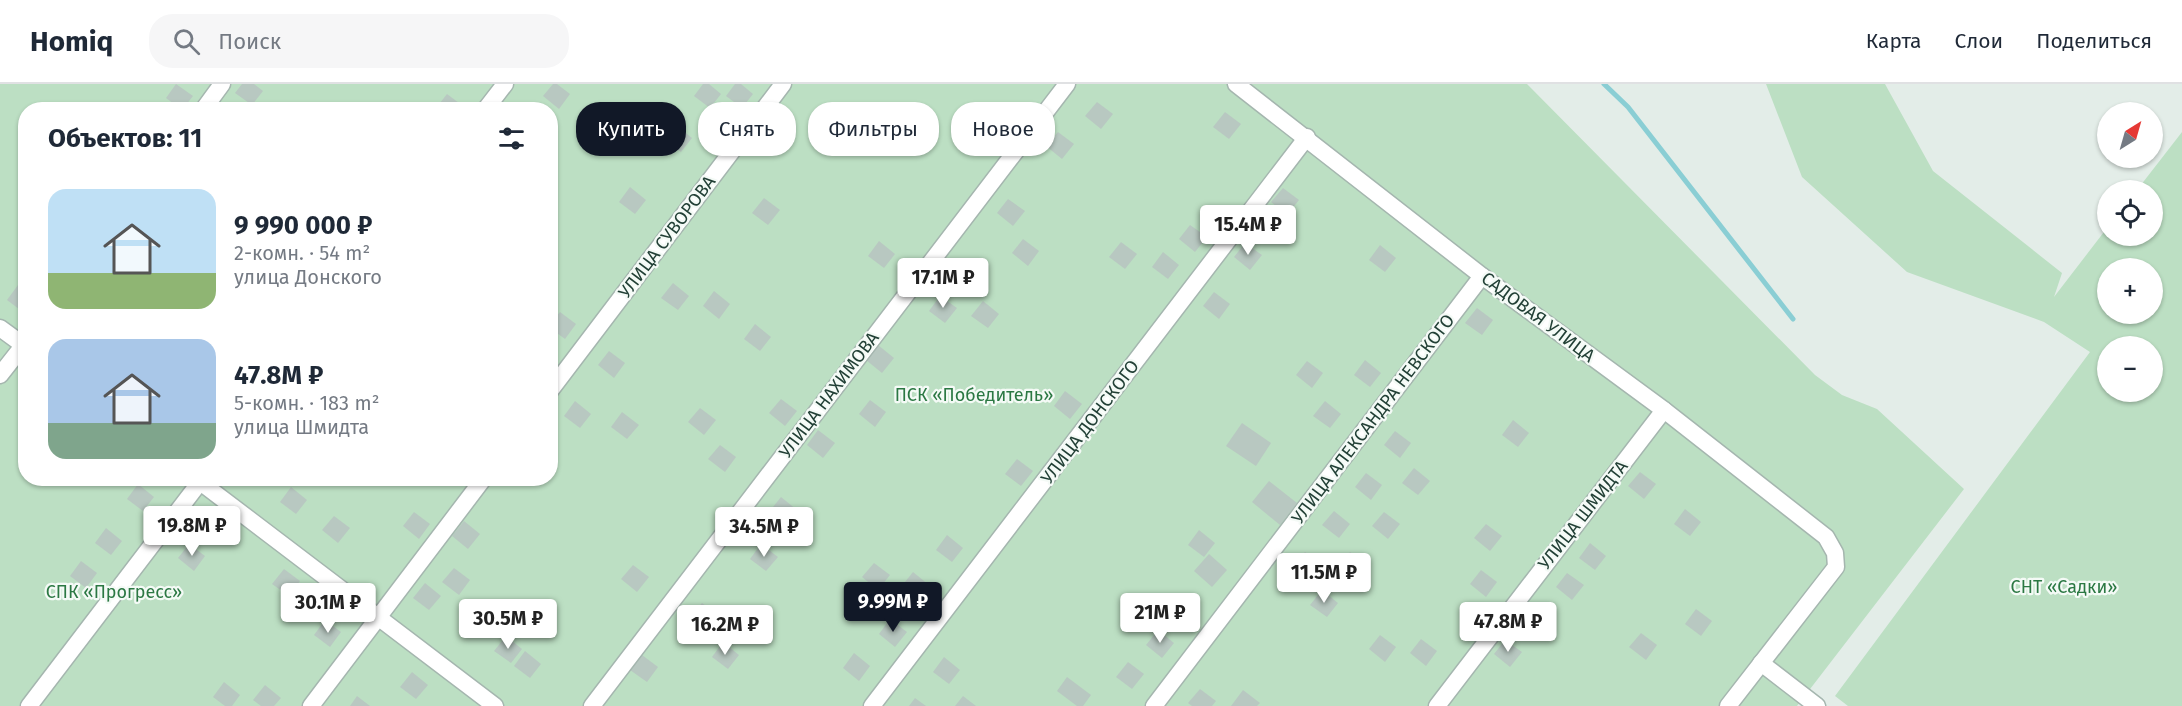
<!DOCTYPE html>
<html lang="ru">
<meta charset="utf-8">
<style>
:root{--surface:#fff;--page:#f6f6f7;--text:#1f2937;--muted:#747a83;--line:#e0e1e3;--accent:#111827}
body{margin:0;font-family:"Fira Sans",sans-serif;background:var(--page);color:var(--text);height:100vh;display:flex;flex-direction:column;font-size:22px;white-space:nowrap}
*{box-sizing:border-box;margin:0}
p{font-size:20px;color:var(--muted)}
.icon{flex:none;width:33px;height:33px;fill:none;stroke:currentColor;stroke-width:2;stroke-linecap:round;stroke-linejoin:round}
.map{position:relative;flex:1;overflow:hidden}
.side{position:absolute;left:18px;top:18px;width:540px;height:384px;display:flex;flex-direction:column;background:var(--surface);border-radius:24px;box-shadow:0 2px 4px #0004}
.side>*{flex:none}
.hud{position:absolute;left:576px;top:18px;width:570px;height:54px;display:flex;gap:12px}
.needle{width:39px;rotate:37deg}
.tools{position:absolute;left:2097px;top:18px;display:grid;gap:12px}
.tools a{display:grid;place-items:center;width:66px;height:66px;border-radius:50%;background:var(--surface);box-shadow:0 2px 4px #0004;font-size:30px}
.price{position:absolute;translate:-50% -51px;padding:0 14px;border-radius:6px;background:#fff;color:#222;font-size:20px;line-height:39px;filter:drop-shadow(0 2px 3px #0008)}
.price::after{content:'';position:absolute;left:50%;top:36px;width:18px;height:14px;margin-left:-9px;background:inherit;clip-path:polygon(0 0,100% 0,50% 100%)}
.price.selected{background:var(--accent);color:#fff}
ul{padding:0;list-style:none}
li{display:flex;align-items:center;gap:18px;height:150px;padding:0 30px}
li span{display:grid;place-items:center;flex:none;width:168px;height:120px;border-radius:18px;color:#555}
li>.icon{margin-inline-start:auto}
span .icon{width:72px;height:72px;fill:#fffc;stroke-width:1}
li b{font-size:26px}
h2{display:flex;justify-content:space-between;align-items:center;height:72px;padding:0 30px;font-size:26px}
.chip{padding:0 21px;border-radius:24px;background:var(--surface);box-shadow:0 2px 4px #0004;font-size:21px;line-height:54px}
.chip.selected{background:var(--accent);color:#fff}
header{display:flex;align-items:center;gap:36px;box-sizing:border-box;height:84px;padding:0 30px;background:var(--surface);border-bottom:2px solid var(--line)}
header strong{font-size:28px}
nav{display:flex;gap:33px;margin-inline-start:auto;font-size:21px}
.search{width:420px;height:54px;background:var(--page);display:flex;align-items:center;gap:15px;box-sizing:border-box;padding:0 21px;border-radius:24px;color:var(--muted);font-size:22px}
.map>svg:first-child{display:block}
.green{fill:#bcdfc3;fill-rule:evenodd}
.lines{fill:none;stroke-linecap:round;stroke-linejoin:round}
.stream{stroke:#8aced4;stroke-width:5}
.building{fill:#b8c8c1}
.minor-casing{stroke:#a5b6af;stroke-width:19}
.minor{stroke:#fff;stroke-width:16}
.labels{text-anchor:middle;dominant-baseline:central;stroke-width:4.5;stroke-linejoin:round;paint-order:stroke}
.street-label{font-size:18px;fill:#224036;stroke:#f4faf6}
.park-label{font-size:18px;fill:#2b7843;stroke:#f4faf6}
</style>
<header>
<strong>Homiq</strong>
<div class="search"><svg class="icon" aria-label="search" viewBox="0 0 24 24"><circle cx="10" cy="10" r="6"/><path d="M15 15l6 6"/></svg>Поиск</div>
<nav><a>Карта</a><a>Слои</a><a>Поделиться</a></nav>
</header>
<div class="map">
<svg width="2182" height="622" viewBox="0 0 2182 622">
<rect width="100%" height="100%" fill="#e3ede8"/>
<g class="green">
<path d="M 0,0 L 1527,0 L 1815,291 L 1842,311 L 1877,325 L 1964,405 L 1797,622 L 0,622 ZM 26,26 L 550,26 L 550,394 L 26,394 Z"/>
<path d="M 1766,0 L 1885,0 L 1933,87 L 2062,189 L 2054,213 L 2107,144 L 2108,152 L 2152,152 L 2152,106 L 2137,106 L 2182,48 L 2182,622 L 1848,622 L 1835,612 L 2090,268 L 2044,238 L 1907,188 L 1802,93 ZM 2152,184 L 2152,230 L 2108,230 L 2108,184 ZM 2152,262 L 2152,308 L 2108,308 L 2108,262 Z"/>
</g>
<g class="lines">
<polyline class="stream" points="1604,0 1628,23 1793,235"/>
</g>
<g class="building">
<polygon points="176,0 193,12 182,26 166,14"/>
<polygon points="242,0 254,0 263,7 252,21 235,9"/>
<polygon points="553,0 557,0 570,10 559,25 543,12"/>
<polygon points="703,0 709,0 721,10 710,24 694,12"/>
<polygon points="735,0 741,0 753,10 742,24 726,12"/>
<polygon points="447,10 463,22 460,26 436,24"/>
<polygon points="1097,18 1113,30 1101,45 1085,32"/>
<polygon points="1225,28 1241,40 1229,55 1213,43"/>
<polygon points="676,41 692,54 681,68 664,56"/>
<polygon points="990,42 1006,54 995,69 979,56"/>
<polygon points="1058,48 1074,60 1062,75 1046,62"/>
<polygon points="630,103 646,116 635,130 619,118"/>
<polygon points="1283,104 1299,116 1287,131 1271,118"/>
<polygon points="764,114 780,126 768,141 752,129"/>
<polygon points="1008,115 1025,127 1013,142 997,129"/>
<polygon points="1190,141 1207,153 1195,168 1179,155"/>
<polygon points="1023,155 1039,167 1028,182 1012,169"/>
<polygon points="879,157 895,170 884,184 868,172"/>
<polygon points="1121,158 1137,170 1125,185 1109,173"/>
<polygon points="1245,159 1262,171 1250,186 1234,173"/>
<polygon points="1380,161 1396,174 1385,188 1369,176"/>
<polygon points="1163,168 1179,181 1168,195 1152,183"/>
<polygon points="673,199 689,212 678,226 661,214"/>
<polygon points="18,201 26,207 26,225 23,228 7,216"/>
<polygon points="714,207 730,220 719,235 703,222"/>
<polygon points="1214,208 1230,220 1219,235 1203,222"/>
<polygon points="940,212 957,224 945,239 929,227"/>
<polygon points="983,217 999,230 988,244 971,232"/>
<polygon points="1477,224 1493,236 1482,251 1465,239"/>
<polygon points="560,228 576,240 565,255 550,244 550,240"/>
<polygon points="755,240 771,253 760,267 744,255"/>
<polygon points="878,261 894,274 882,289 866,276"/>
<polygon points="609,267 625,279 614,294 598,281"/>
<polygon points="1365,276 1381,289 1370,303 1354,291"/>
<polygon points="1307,277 1323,289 1312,304 1296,291"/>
<polygon points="1065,307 1082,320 1070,335 1054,322"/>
<polygon points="781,315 797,327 785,342 769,329"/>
<polygon points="870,316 886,328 875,343 859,330"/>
<polygon points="575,317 591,330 580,344 564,332"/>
<polygon points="1325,317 1341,330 1330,344 1313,332"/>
<polygon points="700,324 716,336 704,351 688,338"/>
<polygon points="622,328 639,341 627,355 611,343"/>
<polygon points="1513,336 1529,349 1518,363 1502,351"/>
<polygon points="1242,339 1271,359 1256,382 1226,362"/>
<polygon points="818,346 835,359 823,374 807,361"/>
<polygon points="1395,347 1411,359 1400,374 1384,361"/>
<polygon points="720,361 736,373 725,388 708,375"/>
<polygon points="1017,375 1033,387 1021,402 1005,390"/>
<polygon points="1414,384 1430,397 1418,411 1402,399"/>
<polygon points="1640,388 1656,400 1644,415 1628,402"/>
<polygon points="1366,389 1382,401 1371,416 1355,403"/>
<polygon points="1269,397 1297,419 1280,441 1252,418"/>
<polygon points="138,400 154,413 143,427 127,415"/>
<polygon points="291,403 307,416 296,430 280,418"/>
<polygon points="781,413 797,426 785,440 769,428"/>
<polygon points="1685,425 1701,438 1690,452 1674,440"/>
<polygon points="1334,427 1350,440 1339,454 1322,441"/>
<polygon points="414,428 430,440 419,455 403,442"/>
<polygon points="1384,428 1400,440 1388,455 1372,442"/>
<polygon points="334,432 350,444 338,459 322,446"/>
<polygon points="464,437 480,450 468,465 452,452"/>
<polygon points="1486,440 1502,452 1490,467 1474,454"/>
<polygon points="106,444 122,457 111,471 95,459"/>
<polygon points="1199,446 1215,459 1204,473 1188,461"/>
<polygon points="947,451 963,464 952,478 936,466"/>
<polygon points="1590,459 1606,472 1595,486 1579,474"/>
<polygon points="189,460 205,472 194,487 178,474"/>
<polygon points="761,460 778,473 766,487 750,475"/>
<polygon points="1305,468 1321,481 1309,496 1293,483"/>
<polygon points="1350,468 1366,480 1354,494 1338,482"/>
<polygon points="1209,470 1227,486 1212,503 1194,487"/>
<polygon points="81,477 97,489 86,504 70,492"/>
<polygon points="874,479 890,491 878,506 862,493"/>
<polygon points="633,481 649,493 637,508 621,495"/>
<polygon points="454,484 470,496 459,511 442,498"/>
<polygon points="284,485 300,497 289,512 272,500"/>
<polygon points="1481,486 1497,498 1486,513 1470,500"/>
<polygon points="913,488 929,501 917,515 901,503"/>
<polygon points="1567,489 1584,501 1572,516 1556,503"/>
<polygon points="425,499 441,512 429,526 413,514"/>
<polygon points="1322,506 1338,519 1327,533 1310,521"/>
<polygon points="702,519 718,531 707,546 690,533"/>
<polygon points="1696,525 1712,537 1701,552 1685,540"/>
<polygon points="890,535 907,548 895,563 879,550"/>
<polygon points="325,536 341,548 330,563 314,551"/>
<polygon points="1158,546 1174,559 1162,574 1146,561"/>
<polygon points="1641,549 1657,561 1646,576 1629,563"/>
<polygon points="1380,551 1396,563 1385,578 1369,565"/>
<polygon points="506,552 522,565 511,579 494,567"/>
<polygon points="1421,555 1437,567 1426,582 1410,569"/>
<polygon points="1505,556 1522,568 1510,583 1494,570"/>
<polygon points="723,558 739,571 728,585 712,573"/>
<polygon points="525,567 541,580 530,594 514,582"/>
<polygon points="854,569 870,582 859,597 843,584"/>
<polygon points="642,571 658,583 647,598 630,586"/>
<polygon points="944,573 960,586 949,600 933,588"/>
<polygon points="1128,578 1144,590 1132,605 1116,593"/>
<polygon points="412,588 428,601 416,615 400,603"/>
<polygon points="1067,593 1091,611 1083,622 1077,622 1057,607"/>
<polygon points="224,598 240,611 232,622 225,622 213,613"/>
<polygon points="265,601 281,614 274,622 261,622 253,616"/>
<polygon points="1200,605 1216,617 1212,622 1192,622 1188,619"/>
<polygon points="1243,606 1260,619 1257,622 1231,622"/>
<polygon points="357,612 370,622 350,622"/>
<polygon points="963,612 976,622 955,622"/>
<polygon points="915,614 926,622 909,622"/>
</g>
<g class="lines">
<defs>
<g id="minor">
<polyline points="1236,0 1482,192 1664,326 1826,453 1835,469 1836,483 1728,622"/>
<polyline points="203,26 222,0"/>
<polyline points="485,26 505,0"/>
<polyline points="0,244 26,263"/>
<polyline points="0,291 26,258"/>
<polyline points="550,307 783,0"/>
<polyline points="195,394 495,622"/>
<polyline points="1761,579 1817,622"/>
<polyline points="29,622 203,394"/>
<polyline points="311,622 484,394"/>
<polyline points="592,622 1067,0"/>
<polyline points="872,622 1307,53"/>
<polyline points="1154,622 1482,192"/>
<polyline points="1437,622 1664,326"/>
</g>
</defs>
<use href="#minor" class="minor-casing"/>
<use href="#minor" class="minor"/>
</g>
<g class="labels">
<g class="street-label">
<text transform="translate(667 153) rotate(-53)">УЛИЦА СУВОРОВА</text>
<text transform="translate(1538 233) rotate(37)">САДОВАЯ УЛИЦА</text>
<text transform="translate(829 311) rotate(-53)">УЛИЦА НАХИМОВА</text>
<text transform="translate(1373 335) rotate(-53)">УЛИЦА АЛЕКСАНДРА НЕВСКОГО</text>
<text transform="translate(1090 338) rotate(-53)">УЛИЦА ДОНСКОГО</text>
<text transform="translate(1583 431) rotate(-52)">УЛИЦА ШМИДТА</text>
</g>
<g class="park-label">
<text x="974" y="311">ПСК «Победитель»</text>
<text x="2064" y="503">СНТ «Садки»</text>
<text x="114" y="508">СПК «Прогресс»</text>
</g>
</g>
</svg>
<div class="tools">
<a><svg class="needle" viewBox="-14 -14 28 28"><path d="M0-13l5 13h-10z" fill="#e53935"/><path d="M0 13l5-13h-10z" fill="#747a83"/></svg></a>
<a><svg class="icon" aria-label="locate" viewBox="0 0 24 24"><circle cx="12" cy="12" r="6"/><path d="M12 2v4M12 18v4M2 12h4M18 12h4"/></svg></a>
<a>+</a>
<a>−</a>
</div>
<b class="price" style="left:1248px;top:172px">15.4M ₽</b>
<b class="price" style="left:943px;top:225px">17.1M ₽</b>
<b class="price" style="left:192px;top:473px">19.8M ₽</b>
<b class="price" style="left:764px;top:474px">34.5M ₽</b>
<b class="price" style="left:1324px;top:520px">11.5M ₽</b>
<b class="price selected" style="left:893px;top:549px">9.99M ₽</b>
<b class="price" style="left:328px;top:550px">30.1M ₽</b>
<b class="price" style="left:1160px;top:560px">21M ₽</b>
<b class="price" style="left:508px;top:566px">30.5M ₽</b>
<b class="price" style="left:1508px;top:569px">47.8M ₽</b>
<b class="price" style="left:725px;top:572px">16.2M ₽</b>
<div class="hud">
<a class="chip selected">Купить</a>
<a class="chip">Снять</a>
<a class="chip">Фильтры</a>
<a class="chip">Новое</a>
</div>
<section class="side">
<h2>Объектов: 11<svg class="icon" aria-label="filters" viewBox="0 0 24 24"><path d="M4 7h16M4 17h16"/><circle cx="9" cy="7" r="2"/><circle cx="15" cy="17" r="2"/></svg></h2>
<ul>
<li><span style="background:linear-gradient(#bfe0f5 70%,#8fb573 0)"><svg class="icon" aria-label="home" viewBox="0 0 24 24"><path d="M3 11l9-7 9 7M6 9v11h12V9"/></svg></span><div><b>9 990 000 ₽</b><p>2-комн. · 54 m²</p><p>улица Донского</p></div></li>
<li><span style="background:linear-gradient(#a9c7e8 70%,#7fa58c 0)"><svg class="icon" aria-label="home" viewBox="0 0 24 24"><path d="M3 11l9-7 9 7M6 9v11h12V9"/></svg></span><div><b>47.8M ₽</b><p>5-комн. · 183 m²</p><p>улица Шмидта</p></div></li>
</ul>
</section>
</div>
